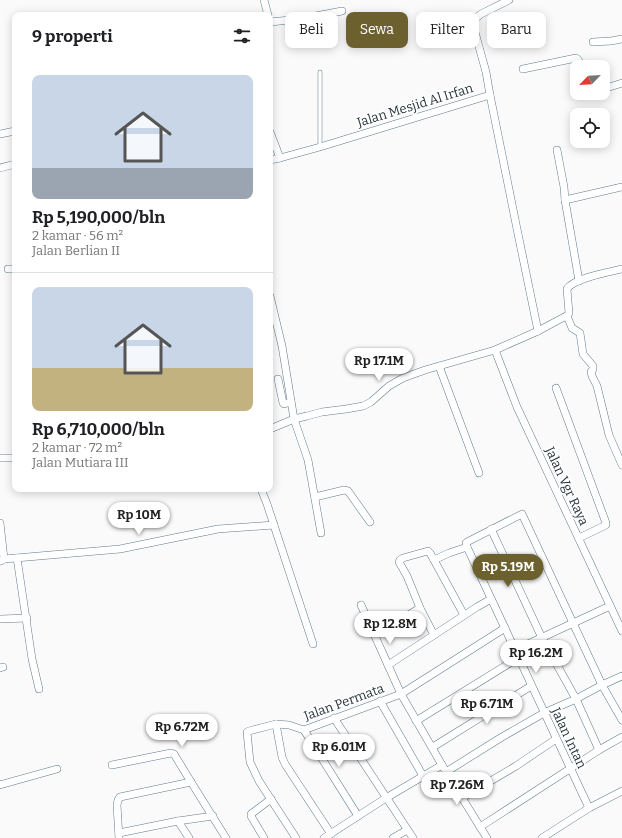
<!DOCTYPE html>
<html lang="id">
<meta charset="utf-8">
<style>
:root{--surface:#fff;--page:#f6f6f6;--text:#202124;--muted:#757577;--line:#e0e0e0;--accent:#6c612e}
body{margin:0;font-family:Bitter,serif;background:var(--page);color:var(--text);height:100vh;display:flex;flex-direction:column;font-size:15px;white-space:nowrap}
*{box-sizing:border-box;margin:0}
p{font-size:13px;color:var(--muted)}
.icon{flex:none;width:22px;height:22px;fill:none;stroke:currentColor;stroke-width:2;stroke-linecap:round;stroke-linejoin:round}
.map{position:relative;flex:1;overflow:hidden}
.panel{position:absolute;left:12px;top:12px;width:261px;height:480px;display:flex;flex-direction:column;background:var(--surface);border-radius:8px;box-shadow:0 2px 10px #0003}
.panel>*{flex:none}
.banner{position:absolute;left:285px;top:12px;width:277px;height:36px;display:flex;gap:8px}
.needle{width:26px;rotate:245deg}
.buttons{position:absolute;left:570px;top:60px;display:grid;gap:8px}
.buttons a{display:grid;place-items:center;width:40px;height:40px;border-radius:8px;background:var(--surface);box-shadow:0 2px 10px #0003;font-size:20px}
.price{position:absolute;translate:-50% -34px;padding:0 9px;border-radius:14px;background:#fff;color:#222;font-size:13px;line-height:26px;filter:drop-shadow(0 1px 2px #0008)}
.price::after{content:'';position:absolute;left:50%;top:24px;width:12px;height:9px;margin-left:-6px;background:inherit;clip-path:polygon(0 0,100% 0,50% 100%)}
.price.on{background:var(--accent);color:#fff}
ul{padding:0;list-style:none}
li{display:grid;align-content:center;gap:8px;height:212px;padding:0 20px}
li+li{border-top:1px solid var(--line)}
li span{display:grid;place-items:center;height:124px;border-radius:8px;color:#555}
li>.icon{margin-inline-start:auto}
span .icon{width:72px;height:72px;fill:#fffc;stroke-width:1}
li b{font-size:17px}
h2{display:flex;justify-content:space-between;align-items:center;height:48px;padding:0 20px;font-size:17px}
.pill{padding:0 14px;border-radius:8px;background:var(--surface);box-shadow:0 2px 10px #0003;font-size:14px;line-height:36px}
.pill.on{background:var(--accent);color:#fff}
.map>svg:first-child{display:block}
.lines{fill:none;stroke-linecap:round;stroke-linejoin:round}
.lane-casing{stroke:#5e7c8e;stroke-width:4.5}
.street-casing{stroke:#5e7c8e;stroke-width:8}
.lane{stroke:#fff;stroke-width:3.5}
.street{stroke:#fff;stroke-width:7}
.labels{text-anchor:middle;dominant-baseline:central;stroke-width:3.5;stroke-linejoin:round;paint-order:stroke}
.street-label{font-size:13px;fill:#26333b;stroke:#fff}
</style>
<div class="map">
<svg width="622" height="838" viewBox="0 0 622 838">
<rect width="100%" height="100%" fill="#fafafa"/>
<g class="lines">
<defs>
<polyline id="lane" points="320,72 320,147"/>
<g id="street">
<polyline points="264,0 268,15"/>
<polyline points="270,22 300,19 342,11"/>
<polyline points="593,42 611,41 622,39"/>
<path d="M 523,69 L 576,58 C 580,60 580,63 581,67"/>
<polyline points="603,89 622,83"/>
<polyline points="591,93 592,93"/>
<polyline points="490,95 517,229 538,331"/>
<polyline points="270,132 280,158 320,147 490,95 486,72 473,25 475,19 481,14 509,0"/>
<polyline points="0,134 15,131"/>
<polyline points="557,150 564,187 565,200 579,281"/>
<polyline points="270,160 280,158"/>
<polyline points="0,168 15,164"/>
<polyline points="565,200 622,187"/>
<polyline points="8,269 15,269"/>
<polyline points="270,296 282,346 294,419 308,460 321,533"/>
<polyline points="567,316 572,328 580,333 583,354 593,366 593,369 591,372 592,376 597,386 609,435 622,465"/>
<polyline points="495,350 517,407 622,631"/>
<polyline points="439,366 479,473"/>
<polyline points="278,379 283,403 284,404 291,402"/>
<polyline points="556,388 606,523 606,525 604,526 579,538"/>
<path d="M 270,429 L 294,419 L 307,416 L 322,412 L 346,409 L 363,406 L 371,402 L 389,386 L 403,378 L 425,370 L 495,350 L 538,331 L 568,315 L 569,313 L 567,289 C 574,278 609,272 622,269"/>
<polyline points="0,458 15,458"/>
<polyline points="261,489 267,504 313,644"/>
<polyline points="315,497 344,490 348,491 370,522"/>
<polyline points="0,523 4,559 1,561"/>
<polyline points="491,529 542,638 576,699 599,750"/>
<polyline points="467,547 466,543 467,542 522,514 602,685 622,720"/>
<polyline points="467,547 589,808"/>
<polyline points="17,558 32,659 39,689"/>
<polyline points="4,559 120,549 218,529 274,525"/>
<polyline points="361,605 401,694 446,772 487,838"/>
<polyline points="464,615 434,560 449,553 467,547"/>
<polyline points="1,619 27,618"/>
<polyline points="375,635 420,608"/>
<polyline points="434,635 420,608 407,576 399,562 400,560 403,558 428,551 430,553 434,560"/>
<polyline points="515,650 610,606"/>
<polyline points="388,665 477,607 491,599"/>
<polyline points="0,668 3,667"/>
<polyline points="380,701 423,776"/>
<polyline points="334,718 413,838"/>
<polyline points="416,721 518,658"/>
<polyline points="276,724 282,757 285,764 331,834"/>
<polyline points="304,730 358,816"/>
<polyline points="433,747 531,686"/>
<polyline points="112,765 171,753 174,754 191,782 226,838"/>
<polyline points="446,772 502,737 544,713 576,699 602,685 622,676"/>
<polyline points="0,784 0,785 57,769"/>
<polyline points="462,798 516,766 556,739"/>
<polyline points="178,821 189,838"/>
<polyline points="480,827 599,750 622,737"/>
<polyline points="119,833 178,821 213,816"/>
<polyline points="119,838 117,805 118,800 120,797 191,782"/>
<polyline points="264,838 251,816 251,814 271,799"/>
<polyline points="296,838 259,781 250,762 247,732 249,731 276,724 289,725 304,730 401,694 505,628"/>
<polyline points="324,838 386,798 442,765"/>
<polyline points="393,838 407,830"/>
<polyline points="542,838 589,808 622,791"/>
</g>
</defs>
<use href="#lane" class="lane-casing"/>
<use href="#street" class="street-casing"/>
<use href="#lane" class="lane"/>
<use href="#street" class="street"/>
</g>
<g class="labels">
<g class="street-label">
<text transform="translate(415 105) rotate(-17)">Jalan Mesjid Al Irfan</text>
<text transform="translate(567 486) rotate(65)">Jalan Vgr Raya</text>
<text transform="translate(344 702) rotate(-20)">Jalan Permata</text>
<text transform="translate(569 738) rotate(65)">Jalan Intan</text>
</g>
</g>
</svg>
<div class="buttons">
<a><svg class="needle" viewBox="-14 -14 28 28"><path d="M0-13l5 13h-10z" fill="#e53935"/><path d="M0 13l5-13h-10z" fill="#757577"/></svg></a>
<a><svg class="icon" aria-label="locate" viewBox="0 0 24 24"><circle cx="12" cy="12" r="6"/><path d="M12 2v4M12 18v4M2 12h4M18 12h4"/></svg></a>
</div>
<b class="price" style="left:379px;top:382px">Rp 17.1M</b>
<b class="price" style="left:139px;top:536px">Rp 10M</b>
<b class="price on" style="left:508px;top:588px">Rp 5.19M</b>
<b class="price" style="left:390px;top:645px">Rp 12.8M</b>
<b class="price" style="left:536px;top:674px">Rp 16.2M</b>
<b class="price" style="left:487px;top:725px">Rp 6.71M</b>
<b class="price" style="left:182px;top:748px">Rp 6.72M</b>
<b class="price" style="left:339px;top:768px">Rp 6.01M</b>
<b class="price" style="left:457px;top:806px">Rp 7.26M</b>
<div class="banner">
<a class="pill">Beli</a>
<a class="pill on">Sewa</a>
<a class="pill">Filter</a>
<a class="pill">Baru</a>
</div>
<section class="panel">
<h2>9 properti<svg class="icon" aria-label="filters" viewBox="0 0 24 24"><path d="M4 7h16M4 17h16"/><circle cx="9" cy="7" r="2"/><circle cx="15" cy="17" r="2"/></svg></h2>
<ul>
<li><span style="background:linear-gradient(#c9d6e8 75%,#9aa5b1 0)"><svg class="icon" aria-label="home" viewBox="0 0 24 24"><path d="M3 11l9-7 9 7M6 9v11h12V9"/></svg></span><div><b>Rp 5,190,000/bln</b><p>2 kamar · 56 m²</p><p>Jalan Berlian II</p></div></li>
<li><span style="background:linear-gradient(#c9d6e8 65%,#c2b280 0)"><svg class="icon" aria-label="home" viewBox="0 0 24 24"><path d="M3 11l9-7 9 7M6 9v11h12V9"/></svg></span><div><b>Rp 6,710,000/bln</b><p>2 kamar · 72 m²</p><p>Jalan Mutiara III</p></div></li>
</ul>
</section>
</div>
